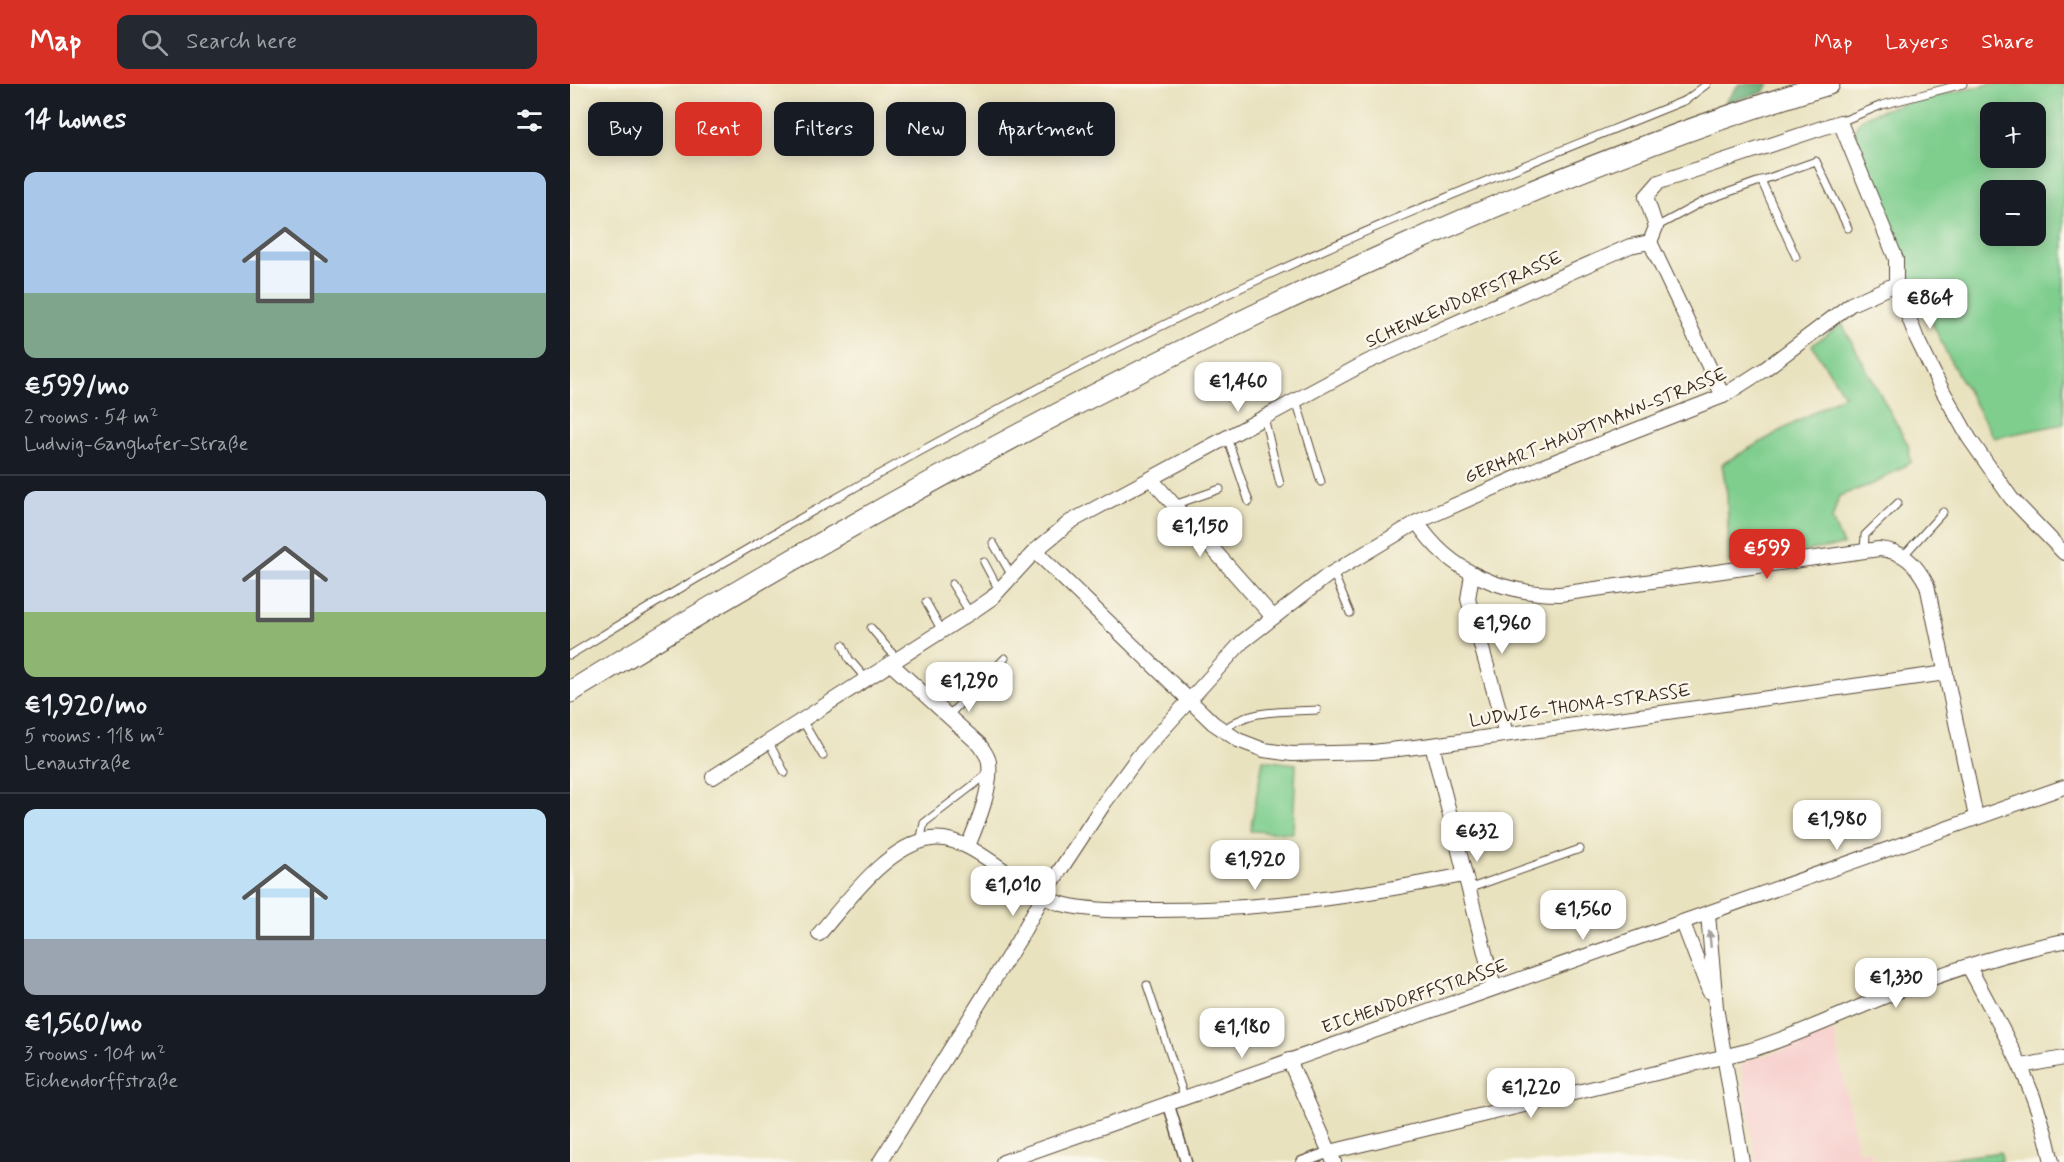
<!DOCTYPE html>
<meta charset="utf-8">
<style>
:root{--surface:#171b24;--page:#242831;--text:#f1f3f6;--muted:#9ea1a6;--line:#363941;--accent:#d93025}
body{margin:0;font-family:Mynerve,sans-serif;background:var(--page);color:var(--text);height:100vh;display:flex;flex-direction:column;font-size:22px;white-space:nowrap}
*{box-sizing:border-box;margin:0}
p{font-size:20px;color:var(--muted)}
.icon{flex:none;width:33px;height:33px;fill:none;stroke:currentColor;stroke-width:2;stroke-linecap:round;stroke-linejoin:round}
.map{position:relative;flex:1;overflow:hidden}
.side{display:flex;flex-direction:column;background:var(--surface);width:570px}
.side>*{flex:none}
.top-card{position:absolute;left:18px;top:18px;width:570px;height:54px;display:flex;gap:12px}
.controls{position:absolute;left:1410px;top:18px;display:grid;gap:12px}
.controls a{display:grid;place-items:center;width:66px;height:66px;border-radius:12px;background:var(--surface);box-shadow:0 3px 15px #0003;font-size:30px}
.price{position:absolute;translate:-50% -51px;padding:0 14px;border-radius:12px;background:#fff;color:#222;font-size:20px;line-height:39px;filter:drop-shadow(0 2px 3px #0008)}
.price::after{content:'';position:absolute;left:50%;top:36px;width:18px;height:14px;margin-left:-9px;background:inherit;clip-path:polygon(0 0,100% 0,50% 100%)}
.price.active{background:var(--accent);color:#fff}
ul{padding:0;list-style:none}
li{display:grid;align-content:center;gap:12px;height:318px;padding:0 24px}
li+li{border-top:2px solid var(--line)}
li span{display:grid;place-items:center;height:186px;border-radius:12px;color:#555}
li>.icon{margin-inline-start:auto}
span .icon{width:108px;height:108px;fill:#fffc;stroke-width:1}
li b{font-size:26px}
h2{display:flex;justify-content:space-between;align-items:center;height:72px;padding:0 24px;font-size:26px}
.tag{padding:0 21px;border-radius:12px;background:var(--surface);box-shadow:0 3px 15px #0003;font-size:21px;line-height:54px}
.tag.active{background:var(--accent);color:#fff}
header{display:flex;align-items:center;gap:36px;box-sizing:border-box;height:84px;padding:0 30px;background:var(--accent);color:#fff}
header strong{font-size:28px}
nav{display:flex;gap:33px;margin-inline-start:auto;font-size:21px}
.search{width:420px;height:54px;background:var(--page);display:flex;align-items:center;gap:15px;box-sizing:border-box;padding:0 21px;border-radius:12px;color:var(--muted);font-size:22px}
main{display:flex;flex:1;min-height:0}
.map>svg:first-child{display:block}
.built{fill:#f7d0ce}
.green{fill:#7fce8e;stroke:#5d7c56;stroke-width:1.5;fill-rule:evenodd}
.forest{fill:#67b179;stroke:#516e4c;stroke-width:1.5}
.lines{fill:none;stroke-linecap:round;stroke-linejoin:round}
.service-casing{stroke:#554636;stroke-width:9}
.pedestrian-casing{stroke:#554636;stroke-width:13}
.minor-casing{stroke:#554636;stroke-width:16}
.primary-casing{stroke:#554636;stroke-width:23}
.service{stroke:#fff;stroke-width:7}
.pedestrian{stroke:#fff;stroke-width:10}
.minor{stroke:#fff;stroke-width:14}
.primary{stroke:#fff;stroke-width:21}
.oneway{fill:#a79f9a}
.labels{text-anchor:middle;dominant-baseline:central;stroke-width:5;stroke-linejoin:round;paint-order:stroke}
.street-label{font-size:18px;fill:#3b2a1e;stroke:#fbf7ec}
</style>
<header>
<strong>Map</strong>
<div class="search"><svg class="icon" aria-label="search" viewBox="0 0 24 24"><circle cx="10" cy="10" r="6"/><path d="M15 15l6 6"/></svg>Search here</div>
<nav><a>Map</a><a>Layers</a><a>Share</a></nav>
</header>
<main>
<section class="side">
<h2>14 homes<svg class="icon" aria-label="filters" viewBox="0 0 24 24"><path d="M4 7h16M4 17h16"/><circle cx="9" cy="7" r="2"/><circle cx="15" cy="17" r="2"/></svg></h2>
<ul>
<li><span style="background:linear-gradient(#a9c7e8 65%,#7fa58c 0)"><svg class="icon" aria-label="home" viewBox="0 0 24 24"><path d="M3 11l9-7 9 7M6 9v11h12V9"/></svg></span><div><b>€599/mo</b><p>2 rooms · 54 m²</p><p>Ludwig-Ganghofer-Straße</p></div></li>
<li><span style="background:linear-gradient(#c9d6e8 65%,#8fb573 0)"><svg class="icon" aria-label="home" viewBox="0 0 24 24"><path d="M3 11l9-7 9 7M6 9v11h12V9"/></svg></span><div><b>€1,920/mo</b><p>5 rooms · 118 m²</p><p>Lenaustraße</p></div></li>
<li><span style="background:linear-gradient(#bfe0f5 70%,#9aa5b1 0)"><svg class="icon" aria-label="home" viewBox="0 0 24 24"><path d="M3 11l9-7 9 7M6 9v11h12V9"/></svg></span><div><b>€1,560/mo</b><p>3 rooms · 104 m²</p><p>Eichendorffstraße</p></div></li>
</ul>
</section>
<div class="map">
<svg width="1494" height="1078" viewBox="0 0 1494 1078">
<rect width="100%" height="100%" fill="#fbf7ec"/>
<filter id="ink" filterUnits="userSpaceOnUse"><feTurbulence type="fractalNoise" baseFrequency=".0167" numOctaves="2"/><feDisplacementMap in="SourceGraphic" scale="12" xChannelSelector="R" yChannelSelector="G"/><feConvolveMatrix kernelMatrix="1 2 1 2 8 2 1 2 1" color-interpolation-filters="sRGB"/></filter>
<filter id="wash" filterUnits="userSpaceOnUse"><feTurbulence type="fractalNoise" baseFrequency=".008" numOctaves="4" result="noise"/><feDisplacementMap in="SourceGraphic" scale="24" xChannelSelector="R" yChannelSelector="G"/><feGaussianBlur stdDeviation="1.35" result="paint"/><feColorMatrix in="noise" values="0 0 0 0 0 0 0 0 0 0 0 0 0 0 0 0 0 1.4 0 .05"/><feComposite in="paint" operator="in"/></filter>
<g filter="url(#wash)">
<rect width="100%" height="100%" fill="#e9e2bf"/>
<polygon class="built" points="1264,946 1288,1068 1301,1066 1302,1078 1186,1078 1171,983 1175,977 1229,961"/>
<g class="green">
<path d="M 1421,0 L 1494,0 L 1494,340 L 1424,354 L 1381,278 L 1331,175 L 1282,53 C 1284,48 1286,41 1290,37 C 1305,22 1397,6 1421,0 ZM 1420,28 L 1466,28 L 1466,74 L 1420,74 ZM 1420,106 L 1466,106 L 1466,152 L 1420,152 Z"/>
<polygon points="1272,240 1338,361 1341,378 1305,399 1269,412 1262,436 1273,461 1159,479 1157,410 1152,380 1274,311 1242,261"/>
<polygon points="693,676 726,680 723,749 680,747"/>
<polygon points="1431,1068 1432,1078 1351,1078"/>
</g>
<polygon class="forest" points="1169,0 1199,0 1193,8 1155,19"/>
</g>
<g filter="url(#ink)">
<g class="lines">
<defs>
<g id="service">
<polyline points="1270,38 1312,21 1393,0"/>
<polyline points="1191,96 1226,173"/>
<polyline points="1086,143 1134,117 1246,77 1278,144"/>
<polyline points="726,316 751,398"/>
<polyline points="694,333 710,400"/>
<polyline points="657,353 679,418"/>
<polyline points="604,421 650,405"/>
<polyline points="423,459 442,492"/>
<polyline points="1294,467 1295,451 1328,419"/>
<polyline points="1334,471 1373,428"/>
<polyline points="414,478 429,506"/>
<polyline points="763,488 780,529"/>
<polyline points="382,500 400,529"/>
<polyline points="356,518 372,547"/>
<polyline points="301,544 327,575"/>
<polyline points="273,561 279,575 296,595"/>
<path d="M 0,571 C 228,431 462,300 705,188 C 840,126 978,72 1116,16 L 1137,0"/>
<polyline points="378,632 435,574"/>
<polyline points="232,636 253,672"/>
<path d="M 653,647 C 676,624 717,628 747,626"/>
<polyline points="198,657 215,689"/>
<polyline points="350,758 354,739 419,689"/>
<polyline points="898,805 1010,765"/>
<polyline points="577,901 614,1012"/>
</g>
<g id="pedestrian">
<polyline points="598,1018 616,1078"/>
<polyline points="732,1078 760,1068"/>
</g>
<g id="minor">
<polyline points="1080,158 1086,143 1076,113 1089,98 1270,38 1326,175 1326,200 1347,255 1370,302 1399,354 1441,414 1494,469"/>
<polyline points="581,395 703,533"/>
<path d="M 847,438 C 879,488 933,510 990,510 L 1309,465 C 1334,467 1346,480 1357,501 L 1406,733"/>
<polyline points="465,467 643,639 668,656 694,666 722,670 803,668 862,661 1376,589"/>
<polyline points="902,490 898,515 936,650"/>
<path d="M 320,579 L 410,661 C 413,666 418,672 419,678 C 422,705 408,738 398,762"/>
<polyline points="862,661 924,904"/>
<polyline points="143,693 406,525 422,514 465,467 500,438 797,278 1060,162 1080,158 1153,312"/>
<polyline points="1138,830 1146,923 1172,1078"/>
<polyline points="1113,839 1139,907"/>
<path d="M 249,850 C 276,819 317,761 361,755 C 404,749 448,808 492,820 C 522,828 558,826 588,826 C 696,826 788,812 894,791"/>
<path d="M 1399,883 C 1434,949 1467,1003 1482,1078"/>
<polyline points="719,976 764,1078"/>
<polyline points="1452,982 1494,974"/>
<path d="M 760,1068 L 1181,966 C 1228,951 1272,930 1318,911 C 1374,888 1434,869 1494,857"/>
<polyline points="310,1078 448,857 473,812 535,718 568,673 672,558 757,492 847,438 971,383 1153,312 1195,285 1281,220 1326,200"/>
<polyline points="433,1078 1494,703"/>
</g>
<path id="primary" d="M 0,608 C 266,445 540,293 825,166 C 966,103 1111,44 1259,0"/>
</defs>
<use href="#service" class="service-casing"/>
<use href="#pedestrian" class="pedestrian-casing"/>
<use href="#minor" class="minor-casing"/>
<use href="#primary" class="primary-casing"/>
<use href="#service" class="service"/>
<use href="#pedestrian" class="pedestrian"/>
<use href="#minor" class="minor"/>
<use href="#primary" class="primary"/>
</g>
<defs><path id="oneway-solid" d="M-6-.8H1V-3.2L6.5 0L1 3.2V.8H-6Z" transform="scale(1.5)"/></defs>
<use class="oneway" href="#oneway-solid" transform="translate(1140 855) rotate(-95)"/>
</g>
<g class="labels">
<g class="street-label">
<text transform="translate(894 216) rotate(-24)">SCHENKENDORFSTRASSE</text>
<text transform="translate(1026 342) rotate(-22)">GERHART-HAUPTMANN-STRASSE</text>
<text transform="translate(1010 622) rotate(-8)">LUDWIG-THOMA-STRASSE</text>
<text transform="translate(845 913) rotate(-19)">EICHENDORFFSTRASSE</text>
</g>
</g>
</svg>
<div class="controls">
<a>+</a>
<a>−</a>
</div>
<b class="price" style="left:1360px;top:246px">€864</b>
<b class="price" style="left:668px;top:329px">€1,460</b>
<b class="price" style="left:630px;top:474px">€1,150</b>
<b class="price active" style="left:1197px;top:496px">€599</b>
<b class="price" style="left:932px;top:571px">€1,960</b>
<b class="price" style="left:399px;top:629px">€1,290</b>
<b class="price" style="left:1267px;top:767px">€1,980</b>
<b class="price" style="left:907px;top:779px">€632</b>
<b class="price" style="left:685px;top:807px">€1,920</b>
<b class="price" style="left:443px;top:833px">€1,010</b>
<b class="price" style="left:1013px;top:857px">€1,560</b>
<b class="price" style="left:1326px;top:925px">€1,330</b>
<b class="price" style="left:672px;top:975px">€1,180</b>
<b class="price" style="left:961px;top:1035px">€1,220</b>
<div class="top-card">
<a class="tag">Buy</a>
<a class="tag active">Rent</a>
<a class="tag">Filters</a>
<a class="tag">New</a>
<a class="tag">Apartment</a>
</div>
</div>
</main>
